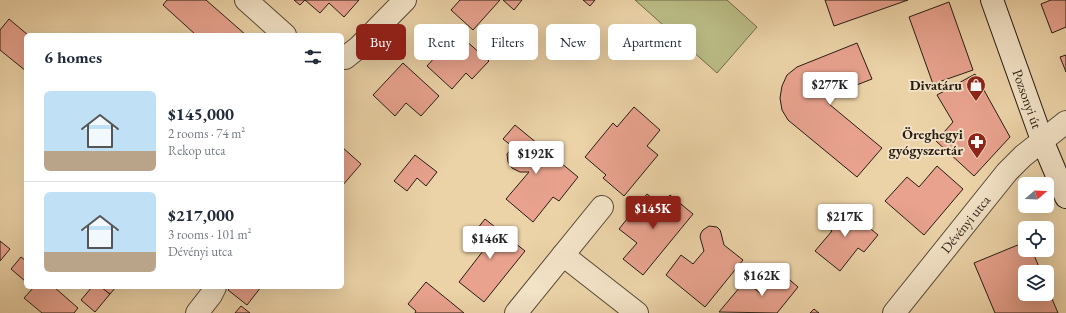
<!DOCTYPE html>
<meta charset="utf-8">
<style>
:root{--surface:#fff;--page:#f2f2f3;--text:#1f2937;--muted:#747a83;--line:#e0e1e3;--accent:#8f2418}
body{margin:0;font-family:"EB Garamond",serif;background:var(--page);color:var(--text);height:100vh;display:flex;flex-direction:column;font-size:15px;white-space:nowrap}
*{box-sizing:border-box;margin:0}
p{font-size:13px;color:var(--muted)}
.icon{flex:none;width:22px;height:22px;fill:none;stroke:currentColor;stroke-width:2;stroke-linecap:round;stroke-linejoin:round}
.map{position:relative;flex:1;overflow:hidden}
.details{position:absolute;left:24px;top:33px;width:320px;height:256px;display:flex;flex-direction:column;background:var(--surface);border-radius:6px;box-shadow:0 4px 16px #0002}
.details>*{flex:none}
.top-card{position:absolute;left:356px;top:24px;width:380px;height:36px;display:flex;gap:8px}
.needle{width:26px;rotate:71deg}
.tools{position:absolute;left:1018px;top:177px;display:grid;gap:8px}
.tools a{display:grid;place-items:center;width:36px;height:36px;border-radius:6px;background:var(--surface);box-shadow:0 4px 16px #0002;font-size:20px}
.price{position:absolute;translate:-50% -34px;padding:0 9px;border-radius:4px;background:#fff;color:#222;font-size:13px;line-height:26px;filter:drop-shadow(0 1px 2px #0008)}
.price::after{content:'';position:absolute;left:50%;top:24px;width:12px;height:9px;margin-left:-6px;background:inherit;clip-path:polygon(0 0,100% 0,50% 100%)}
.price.selected{background:var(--accent);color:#fff}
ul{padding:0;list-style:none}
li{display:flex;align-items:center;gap:12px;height:100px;padding:0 20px}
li+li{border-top:1px solid var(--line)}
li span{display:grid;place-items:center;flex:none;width:112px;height:80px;border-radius:6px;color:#555}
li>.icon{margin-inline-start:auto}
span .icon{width:48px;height:48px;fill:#fffc;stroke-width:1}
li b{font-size:17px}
h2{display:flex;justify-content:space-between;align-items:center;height:48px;padding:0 20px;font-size:17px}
.chip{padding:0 14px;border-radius:6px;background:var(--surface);box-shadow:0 4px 16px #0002;font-size:14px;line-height:36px}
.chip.selected{background:var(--accent);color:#fff}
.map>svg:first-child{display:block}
.green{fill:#babb85;stroke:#706c4c}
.building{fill:#e8a28e;stroke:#271d13}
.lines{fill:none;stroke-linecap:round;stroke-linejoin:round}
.street-casing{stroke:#584a38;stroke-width:24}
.secondary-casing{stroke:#271d13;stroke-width:24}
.street{stroke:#f2e2c6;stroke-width:22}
.secondary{stroke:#f2e2c6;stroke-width:22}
.labels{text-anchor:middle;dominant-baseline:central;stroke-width:4;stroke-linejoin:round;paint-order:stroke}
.poi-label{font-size:14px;font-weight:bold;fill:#271d13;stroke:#f2e2c6;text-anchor:end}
.street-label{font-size:14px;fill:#271d13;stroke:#f2e2c6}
</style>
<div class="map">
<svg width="1066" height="313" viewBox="0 0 1066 313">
<rect width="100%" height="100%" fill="#ebd2a7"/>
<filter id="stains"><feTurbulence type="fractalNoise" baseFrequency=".005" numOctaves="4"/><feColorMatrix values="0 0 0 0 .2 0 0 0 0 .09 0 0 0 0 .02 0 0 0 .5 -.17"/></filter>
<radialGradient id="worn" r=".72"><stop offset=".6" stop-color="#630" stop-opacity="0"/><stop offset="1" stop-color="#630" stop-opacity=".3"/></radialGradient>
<polygon class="green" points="635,0 727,0 757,27 717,73"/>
<g class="building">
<polygon points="167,0 206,0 246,35 196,35 163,5"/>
<polygon points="294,0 305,0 300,5"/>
<polygon points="305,0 359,0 344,17 329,3 320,13"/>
<polygon points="460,0 500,0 473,30 451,10"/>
<polygon points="503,0 522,0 514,10"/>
<polygon points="583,0 595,0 590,6"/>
<polygon points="825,0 908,0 834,26"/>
<polygon points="1051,0 1066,0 1066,27 1052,33 1041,4"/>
<polygon points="949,2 973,70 933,84 909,17"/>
<polygon points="9,19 28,35 26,35 26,71 0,50 0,30"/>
<polygon points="457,33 489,61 472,79 466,73 452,89 427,66"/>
<polygon points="857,43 872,79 831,95 829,104 882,148 857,177 788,120 782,110 780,98 782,86 787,75 797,67"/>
<polygon points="1066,55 1066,72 1060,57"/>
<polygon points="403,63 439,96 421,116 406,103 395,116 373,95"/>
<polygon points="975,74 1010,137 974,176 936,141 953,122 937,95"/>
<polygon points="634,107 660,130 647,146 658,155 624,196 603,178 606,175 585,157 613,123 617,127"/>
<polygon points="515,125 578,177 559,201 553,197 533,222 506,199 529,172 520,172 512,168 508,162 507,154 513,147 503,139"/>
<polygon points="342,147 361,164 342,186"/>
<polygon points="415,155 437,172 426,186 417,178 407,191 394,181"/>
<polygon points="937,166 963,189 924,235 885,201 907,177 919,187"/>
<polygon points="647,194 662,206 670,195 693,214 643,275 623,259 637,243 619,229"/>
<polygon points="841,204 878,235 864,252 858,248 840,271 815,251 832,231 824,225"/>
<polygon points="485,219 525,251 484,302 459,282 483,251 469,239"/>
<polygon points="709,226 717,227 720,230 721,233 724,245 743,260 705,307 666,275 681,255 693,264 704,251 700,237 701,233 703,230"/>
<polygon points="0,241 10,249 0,261"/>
<polygon points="1025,242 1025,250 1032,250 1041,272 1025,272 1025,294 1047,294 1047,287 1058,313 995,313 974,263"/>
<polygon points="21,257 26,261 26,280 25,281 11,269"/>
<polygon points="778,270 798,287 777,313 719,312 745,281 760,293"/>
<polygon points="426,282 464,313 415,313 416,311 408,304"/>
<polygon points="34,287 54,287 78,308 74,313 42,313 24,298"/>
<polygon points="92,287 101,287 110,294 95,312 81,300"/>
<polygon points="101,287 116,287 110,294"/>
<polygon points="231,287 261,287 247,305 228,290"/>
<polygon points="241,306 250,313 235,313"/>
<polygon points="814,309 819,313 810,313"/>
</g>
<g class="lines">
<defs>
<g id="street">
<polyline points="246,0 285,35"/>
<polyline points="342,58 345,58 359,47 405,0"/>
<polyline points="563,255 637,313"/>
<polyline points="197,313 211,295 215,287"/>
<polyline points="516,313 602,207"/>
<path id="s1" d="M 894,313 L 1007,172 L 1023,156 L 1066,122"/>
</g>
<g id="secondary">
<path id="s2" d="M 992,0 L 1042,140 L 1066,197"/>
</g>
</defs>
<use href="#street" class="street-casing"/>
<use href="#secondary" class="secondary-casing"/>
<use href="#street" class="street"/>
<use href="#secondary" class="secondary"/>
</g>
<defs>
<symbol id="shop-pin" viewBox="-11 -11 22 30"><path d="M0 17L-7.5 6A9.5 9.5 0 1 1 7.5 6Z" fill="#8f2418" stroke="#f2e2c6"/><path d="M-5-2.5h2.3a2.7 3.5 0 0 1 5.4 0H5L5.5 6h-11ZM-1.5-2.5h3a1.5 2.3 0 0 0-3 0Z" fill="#fff"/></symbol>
<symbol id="pharmacy-pin" viewBox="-11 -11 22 30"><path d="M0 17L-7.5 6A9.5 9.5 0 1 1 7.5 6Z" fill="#8f2418" stroke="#f2e2c6"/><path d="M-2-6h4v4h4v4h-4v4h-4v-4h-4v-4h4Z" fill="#fff"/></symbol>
</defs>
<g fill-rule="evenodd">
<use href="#shop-pin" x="965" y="74" width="22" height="30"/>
<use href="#pharmacy-pin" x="966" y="131" width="22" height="30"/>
</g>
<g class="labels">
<g class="poi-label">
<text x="962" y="85">Divatáru</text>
<text x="963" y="134">Öreghegyi<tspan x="963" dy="16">gyógyszertár</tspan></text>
</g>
<g class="street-label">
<text stroke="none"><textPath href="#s2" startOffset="105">Pozsonyi út</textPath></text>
<text stroke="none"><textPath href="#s1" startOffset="114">Dévényi utca</textPath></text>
</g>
</g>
<rect width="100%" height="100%" filter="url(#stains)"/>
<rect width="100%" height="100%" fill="url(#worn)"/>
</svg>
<div class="tools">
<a><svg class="needle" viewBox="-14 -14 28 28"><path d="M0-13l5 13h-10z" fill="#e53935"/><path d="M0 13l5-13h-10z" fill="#747a83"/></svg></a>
<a><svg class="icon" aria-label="locate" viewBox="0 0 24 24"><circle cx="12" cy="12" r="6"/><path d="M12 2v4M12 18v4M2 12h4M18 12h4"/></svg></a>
<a><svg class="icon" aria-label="layers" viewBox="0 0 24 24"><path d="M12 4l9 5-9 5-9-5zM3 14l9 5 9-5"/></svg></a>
</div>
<b class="price" style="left:830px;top:106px">$277K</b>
<b class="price" style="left:536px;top:175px">$192K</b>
<b class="price selected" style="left:653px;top:230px">$145K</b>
<b class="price" style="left:845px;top:238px">$217K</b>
<b class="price" style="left:490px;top:260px">$146K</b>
<b class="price" style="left:762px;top:297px">$162K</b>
<div class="top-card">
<a class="chip selected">Buy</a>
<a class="chip">Rent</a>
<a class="chip">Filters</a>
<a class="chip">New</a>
<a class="chip">Apartment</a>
</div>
<section class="details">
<h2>6 homes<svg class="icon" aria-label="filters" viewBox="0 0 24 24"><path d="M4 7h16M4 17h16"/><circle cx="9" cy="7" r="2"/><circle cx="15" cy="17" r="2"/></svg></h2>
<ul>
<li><span style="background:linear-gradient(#bfe0f5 75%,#b9a48a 0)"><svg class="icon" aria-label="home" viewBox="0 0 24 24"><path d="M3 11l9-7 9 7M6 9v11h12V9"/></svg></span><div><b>$145,000</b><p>2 rooms · 74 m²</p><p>Rekop utca</p></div></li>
<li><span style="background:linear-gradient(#bfe0f5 75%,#b9a48a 0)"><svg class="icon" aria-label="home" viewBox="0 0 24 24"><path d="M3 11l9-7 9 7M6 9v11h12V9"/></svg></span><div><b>$217,000</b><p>3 rooms · 101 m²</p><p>Dévényi utca</p></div></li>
</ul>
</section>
</div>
